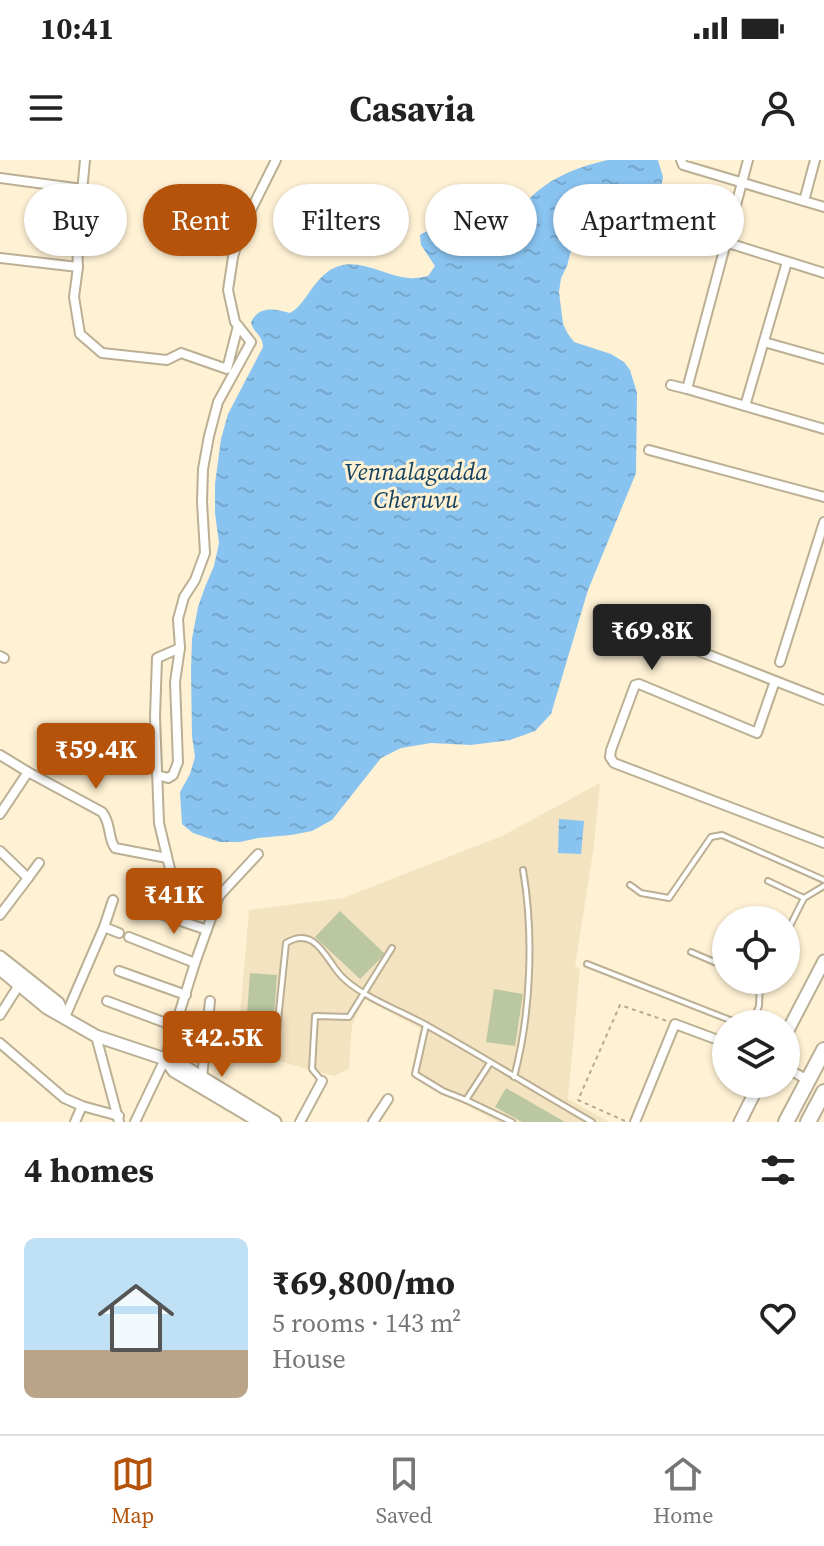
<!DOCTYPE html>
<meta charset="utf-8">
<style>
:root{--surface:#fff;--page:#f2f2f2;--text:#222;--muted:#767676;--line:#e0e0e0;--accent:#b45309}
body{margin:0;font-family:"Source Serif 4",serif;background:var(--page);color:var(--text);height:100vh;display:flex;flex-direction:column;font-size:30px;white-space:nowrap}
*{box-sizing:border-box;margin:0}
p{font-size:26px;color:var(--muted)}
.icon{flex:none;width:44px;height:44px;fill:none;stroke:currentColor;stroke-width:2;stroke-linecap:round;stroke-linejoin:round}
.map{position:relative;height:962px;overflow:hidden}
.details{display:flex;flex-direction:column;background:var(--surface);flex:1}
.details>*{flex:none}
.top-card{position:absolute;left:24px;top:24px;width:776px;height:72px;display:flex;gap:16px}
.buttons{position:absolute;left:712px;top:746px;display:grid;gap:16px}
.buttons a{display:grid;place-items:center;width:88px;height:88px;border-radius:50%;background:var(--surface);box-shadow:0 2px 6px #0004;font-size:40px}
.price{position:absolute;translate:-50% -68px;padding:0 18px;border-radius:8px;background:var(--accent);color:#fff;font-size:26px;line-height:52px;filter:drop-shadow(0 2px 4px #0008)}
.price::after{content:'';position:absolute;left:50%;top:48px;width:24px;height:18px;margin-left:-12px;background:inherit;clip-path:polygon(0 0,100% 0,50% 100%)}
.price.current{background:#222;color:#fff}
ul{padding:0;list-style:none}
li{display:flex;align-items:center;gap:24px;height:200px;padding:0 24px}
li+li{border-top:2px solid var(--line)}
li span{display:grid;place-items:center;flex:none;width:224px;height:160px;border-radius:12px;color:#555}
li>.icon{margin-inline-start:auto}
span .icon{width:96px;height:96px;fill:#fffc;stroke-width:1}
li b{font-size:34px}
h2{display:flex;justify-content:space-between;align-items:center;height:96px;padding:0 24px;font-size:34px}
.chip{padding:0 28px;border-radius:36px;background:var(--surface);box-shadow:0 2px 6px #0004;font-size:28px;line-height:72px}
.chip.current{background:var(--accent);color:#fff}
.status{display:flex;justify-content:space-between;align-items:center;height:56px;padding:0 40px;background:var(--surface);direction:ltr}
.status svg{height:22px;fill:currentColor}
header{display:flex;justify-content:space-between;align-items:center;height:104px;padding:0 24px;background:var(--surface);font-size:36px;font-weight:700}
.tab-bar{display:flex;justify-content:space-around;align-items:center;height:112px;border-top:2px solid var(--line);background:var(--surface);font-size:22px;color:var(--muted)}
.tab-bar a{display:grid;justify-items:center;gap:4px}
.tab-bar .current{color:var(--accent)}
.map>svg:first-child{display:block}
.built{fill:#f4e3c1}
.pitch{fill:#bac7a1}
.water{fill:url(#water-ripples)}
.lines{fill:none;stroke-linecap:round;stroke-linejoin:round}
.lane-casing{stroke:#bbaf94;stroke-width:8}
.street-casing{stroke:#bbaf94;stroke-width:12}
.secondary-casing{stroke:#bbaf94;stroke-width:15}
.highway-casing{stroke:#bbaf94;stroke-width:18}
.path{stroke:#b5ab95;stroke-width:2;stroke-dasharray:4 4;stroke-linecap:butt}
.lane{stroke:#fff;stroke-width:4}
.street{stroke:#fff;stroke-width:8}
.secondary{stroke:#fff;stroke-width:11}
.highway{stroke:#fff;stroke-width:14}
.labels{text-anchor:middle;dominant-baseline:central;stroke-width:6;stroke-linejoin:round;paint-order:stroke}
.water-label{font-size:24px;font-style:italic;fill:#14415e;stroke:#fef1d4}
</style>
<div class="status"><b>10:41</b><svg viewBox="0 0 49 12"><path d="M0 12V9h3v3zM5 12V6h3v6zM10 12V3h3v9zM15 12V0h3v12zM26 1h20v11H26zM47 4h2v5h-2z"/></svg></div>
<header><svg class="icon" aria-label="menu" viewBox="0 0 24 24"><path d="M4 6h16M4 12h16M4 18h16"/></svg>Casavia<svg class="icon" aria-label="person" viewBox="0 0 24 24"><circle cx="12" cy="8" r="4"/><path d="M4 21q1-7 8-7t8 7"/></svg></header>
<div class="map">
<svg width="824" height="962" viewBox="0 0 824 962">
<defs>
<pattern id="water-ripples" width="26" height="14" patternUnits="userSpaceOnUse" patternTransform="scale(2)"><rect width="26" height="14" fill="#89c3ef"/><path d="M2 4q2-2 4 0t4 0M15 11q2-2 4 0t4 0" fill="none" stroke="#76a7cc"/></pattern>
</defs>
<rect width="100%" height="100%" fill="#fef1d4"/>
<polygon class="built" points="600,623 594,685 575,807 580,808 568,939 609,962 498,962 411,916 420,868 364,839 352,865 349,909 334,916 237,890 249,750 343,738 502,676"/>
<g class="pitch">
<polygon points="340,751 385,794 360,819 315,777"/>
<polygon points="250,813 277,815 272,884 245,882"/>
<polygon points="494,829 523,834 515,886 486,882"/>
<polygon points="506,928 565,962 522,962 495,947"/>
</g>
<g class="water">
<path d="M 608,0 L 658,0 L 663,17 L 651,82 L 647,92 L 644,93 C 627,81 632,57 620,42 L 615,42 L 603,55 L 571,67 L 570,76 L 572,87 L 567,106 L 561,118 L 559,132 L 563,164 L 568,174 L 574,182 L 611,194 L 624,202 L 630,210 L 637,233 L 636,313 L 588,430 L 551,554 L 535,571 L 510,580 L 471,585 L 431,583 L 401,588 L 381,598 L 332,660 L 312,671 L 291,675 L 258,678 L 240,682 L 220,682 L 193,673 L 182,664 L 180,632 L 190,614 L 195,597 L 192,576 L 191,510 L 192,479 L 198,447 L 205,427 L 214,406 L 219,383 L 215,353 L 215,324 L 221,279 L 228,254 L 263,187 C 263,175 253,173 251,162 C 260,145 274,149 290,153 C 306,145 313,118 334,108 C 358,96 384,116 409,118 C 414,119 422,117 428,116 L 435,106 L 421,85 L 420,75 C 443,60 469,78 494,71 C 513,65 518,51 530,38 C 553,16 578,7 608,0 Z"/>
<polygon points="559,659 584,661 581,694 558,693"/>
</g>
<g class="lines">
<defs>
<g id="lane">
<polyline points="768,721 804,738"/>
<polyline points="630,725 641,733 669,738 711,677 722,675 824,720"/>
<polyline points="786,774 804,738 824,726"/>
<polyline points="691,792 726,807"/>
<polyline points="587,804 730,860 743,863 753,861 759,846 760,820"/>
<polyline points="426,865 415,914 443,931 466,940"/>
<path d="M 275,890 L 286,783 C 312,767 323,792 337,811 C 354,834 399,850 426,865 C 482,896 536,930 592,962"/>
<polyline points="490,903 466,940 512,962"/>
<path d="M 514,917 C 531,854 534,774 523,710"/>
<polyline points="322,921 312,909 315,856 349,857 392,788"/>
</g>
<g id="street">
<polyline points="681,0 683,5 824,47"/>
<polyline points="0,18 82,29"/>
<polyline points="804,41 815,0"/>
<polyline points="725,82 824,113"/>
<polyline points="0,98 78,107 77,84 85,0"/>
<polyline points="78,107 74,137 80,174 102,193 167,200 181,193 227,209 238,166"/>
<polyline points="764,182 824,199"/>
<polyline points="671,225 687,229 748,0"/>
<polyline points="687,229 824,269"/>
<polyline points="745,246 787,102"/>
<polyline points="649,290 824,337"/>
<polyline points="663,477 824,540"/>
<polyline points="0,496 4,498"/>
<polyline points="780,502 824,362"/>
<polyline points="775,521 757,573 639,524 635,525 611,590 610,597 614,603 824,683"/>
<path d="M 0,595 L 28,612 L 102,652 C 112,665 107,676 115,688 L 167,698"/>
<polyline points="157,615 168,618 173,615 178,602 175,522 180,488 178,459 184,437 195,420 205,393 202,342 203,309 209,276 218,242 251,182 235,162 228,130 233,97 240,72 276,0"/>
<polyline points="0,654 28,612"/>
<polyline points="0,691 28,718 39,703"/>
<polyline points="219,736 258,694"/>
<polyline points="152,751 207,770"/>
<polyline points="0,755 28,718"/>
<polyline points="104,767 119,773"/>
<polyline points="129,777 195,803"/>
<polyline points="119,811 186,835"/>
<polyline points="107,841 174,866"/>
<polyline points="0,855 19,825"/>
<polyline points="65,857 104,767 113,740"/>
<polyline points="96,876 119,962"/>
<polyline points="0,883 64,938 82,946 119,956"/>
<polyline points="786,908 808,920"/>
<polyline points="202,917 210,841"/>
<polyline points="75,962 82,946"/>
<polyline points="135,962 165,899 195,803 219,736 171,713 159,663 155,557 157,498 180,488"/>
<polyline points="300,962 322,921"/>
<polyline points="373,962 388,939"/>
<polyline points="635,962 675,864 726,883"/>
</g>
<g id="secondary">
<polyline points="0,797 58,843 64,857"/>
<polyline points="0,809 47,848 96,876 180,904 275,962"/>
<polyline points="786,874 824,801"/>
<polyline points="166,900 174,911 260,962"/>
<polyline points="740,962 759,924"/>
</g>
<g id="highway">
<polyline points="786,962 824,890"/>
<polyline points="808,962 824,932"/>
</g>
</defs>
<use href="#lane" class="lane-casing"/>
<use href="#street" class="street-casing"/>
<use href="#secondary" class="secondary-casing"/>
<use href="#highway" class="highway-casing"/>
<polyline class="path" points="625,961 578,940 620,845 667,861"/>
<use href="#lane" class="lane"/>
<use href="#street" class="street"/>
<use href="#secondary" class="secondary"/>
<use href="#highway" class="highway"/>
</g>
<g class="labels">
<g class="water-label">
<text x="416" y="311">Vennalagadda<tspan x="416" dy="28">Cheruvu</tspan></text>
</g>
</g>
</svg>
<div class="buttons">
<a><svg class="icon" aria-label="locate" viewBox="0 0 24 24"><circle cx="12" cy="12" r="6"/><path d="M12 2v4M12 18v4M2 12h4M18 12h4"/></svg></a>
<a><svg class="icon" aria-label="layers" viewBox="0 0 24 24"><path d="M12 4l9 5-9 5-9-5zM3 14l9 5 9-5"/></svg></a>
</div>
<b class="price current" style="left:652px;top:512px">₹69.8K</b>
<b class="price" style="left:96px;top:631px">₹59.4K</b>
<b class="price" style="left:174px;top:776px">₹41K</b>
<b class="price" style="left:222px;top:919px">₹42.5K</b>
<div class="top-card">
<a class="chip">Buy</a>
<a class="chip current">Rent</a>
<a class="chip">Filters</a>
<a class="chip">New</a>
<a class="chip">Apartment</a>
</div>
</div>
<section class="details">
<h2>4 homes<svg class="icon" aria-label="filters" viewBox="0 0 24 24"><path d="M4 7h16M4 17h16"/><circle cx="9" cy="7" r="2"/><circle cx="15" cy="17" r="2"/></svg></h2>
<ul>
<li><span style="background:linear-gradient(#bfe0f5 70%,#b9a48a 0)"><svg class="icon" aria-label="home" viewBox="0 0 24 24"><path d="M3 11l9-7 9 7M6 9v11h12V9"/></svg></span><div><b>₹69,800/mo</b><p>5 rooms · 143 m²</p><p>House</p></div><svg class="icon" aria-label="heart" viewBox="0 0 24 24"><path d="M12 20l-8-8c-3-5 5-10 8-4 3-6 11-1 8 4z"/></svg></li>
</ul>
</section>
<nav class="tab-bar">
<a class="current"><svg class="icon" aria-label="map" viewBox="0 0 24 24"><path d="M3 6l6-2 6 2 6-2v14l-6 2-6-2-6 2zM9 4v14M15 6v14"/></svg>Map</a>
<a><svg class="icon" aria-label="saved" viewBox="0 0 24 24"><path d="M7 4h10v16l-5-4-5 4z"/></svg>Saved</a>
<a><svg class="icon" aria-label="home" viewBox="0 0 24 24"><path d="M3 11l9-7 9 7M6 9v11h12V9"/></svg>Home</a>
</nav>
